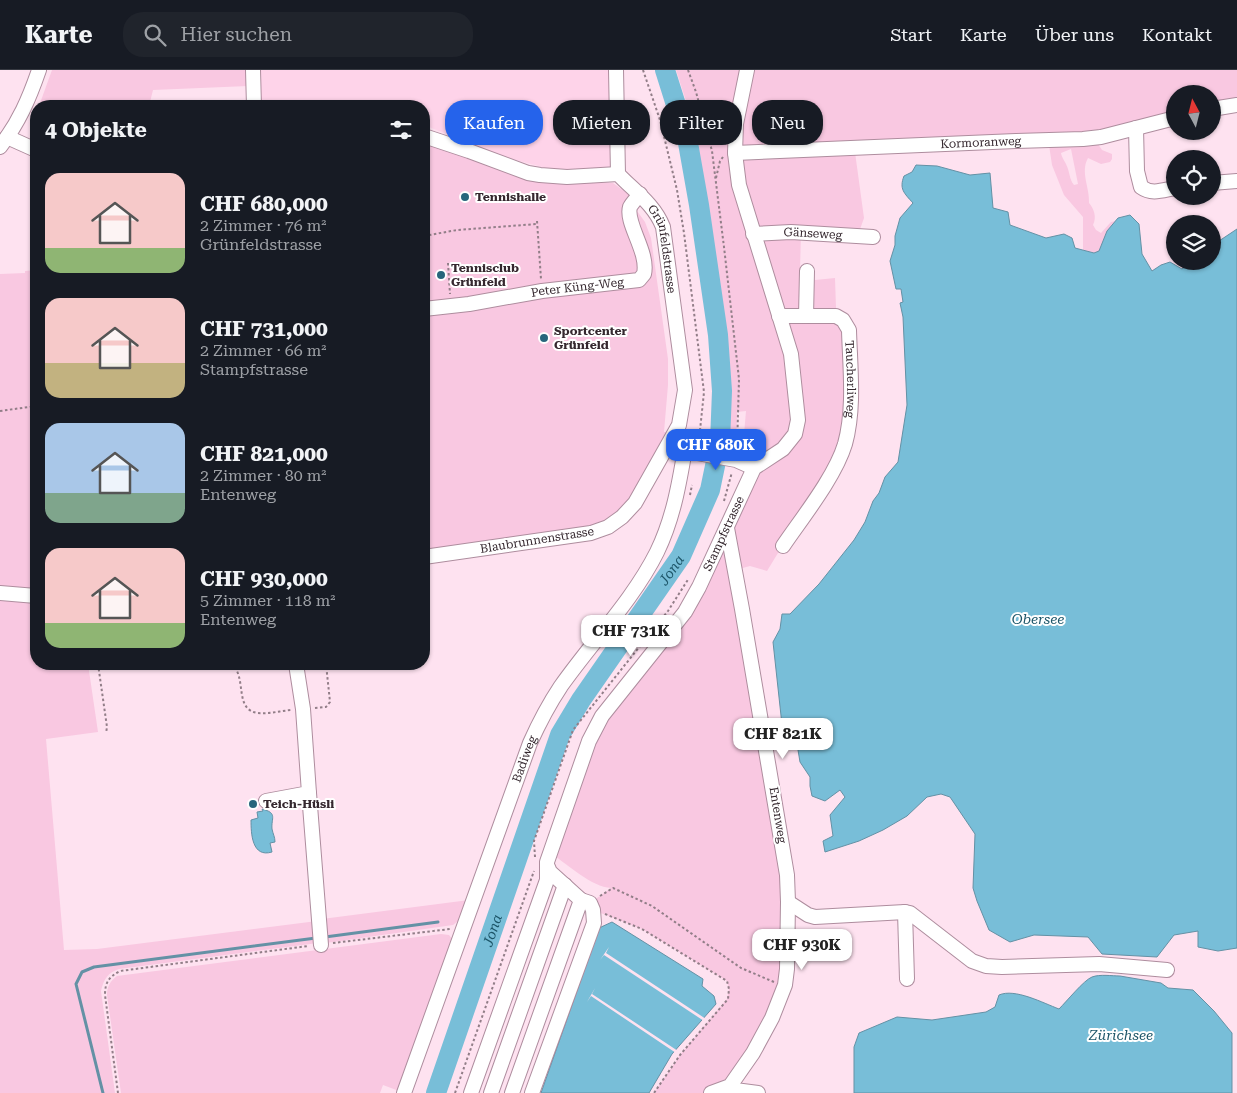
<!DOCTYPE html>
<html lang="de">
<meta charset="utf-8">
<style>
:root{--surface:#171b24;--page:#20242c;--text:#f1f3f6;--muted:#9ea1a6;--line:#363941;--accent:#2563eb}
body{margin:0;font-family:"Roboto Serif",serif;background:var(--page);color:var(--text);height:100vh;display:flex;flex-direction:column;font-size:19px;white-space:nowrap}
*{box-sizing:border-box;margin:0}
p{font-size:16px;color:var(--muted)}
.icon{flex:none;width:28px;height:28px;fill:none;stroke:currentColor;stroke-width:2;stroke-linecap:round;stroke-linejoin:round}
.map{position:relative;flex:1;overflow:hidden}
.drawer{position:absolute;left:30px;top:30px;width:400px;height:570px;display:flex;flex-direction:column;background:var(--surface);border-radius:20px;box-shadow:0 1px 4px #0004}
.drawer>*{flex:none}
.guide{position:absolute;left:445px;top:30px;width:475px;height:45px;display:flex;gap:10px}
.needle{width:32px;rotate:353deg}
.controls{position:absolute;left:1166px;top:15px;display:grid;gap:10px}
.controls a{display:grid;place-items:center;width:55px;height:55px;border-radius:50%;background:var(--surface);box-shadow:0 1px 4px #0004;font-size:25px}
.price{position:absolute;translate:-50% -42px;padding:0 11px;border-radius:10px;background:#fff;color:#222;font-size:16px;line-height:32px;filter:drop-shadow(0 1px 2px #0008)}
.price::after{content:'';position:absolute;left:50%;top:30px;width:15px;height:11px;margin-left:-8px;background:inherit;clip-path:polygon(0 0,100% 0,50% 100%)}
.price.on{background:var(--accent);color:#fff}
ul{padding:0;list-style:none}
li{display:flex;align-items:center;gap:15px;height:125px;padding:0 15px}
li span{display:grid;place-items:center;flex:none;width:140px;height:100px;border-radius:15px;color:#555}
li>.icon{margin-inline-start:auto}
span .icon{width:60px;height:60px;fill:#fffc;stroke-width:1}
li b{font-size:21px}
h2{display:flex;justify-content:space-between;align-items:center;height:60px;padding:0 15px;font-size:21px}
.chip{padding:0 18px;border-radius:20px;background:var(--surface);box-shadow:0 1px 4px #0004;font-size:18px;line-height:45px}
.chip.on{background:var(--accent);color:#fff}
header{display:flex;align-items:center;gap:30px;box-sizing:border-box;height:70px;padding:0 25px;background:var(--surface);border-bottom:1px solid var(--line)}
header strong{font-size:24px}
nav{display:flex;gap:28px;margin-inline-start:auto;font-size:18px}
.search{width:350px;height:45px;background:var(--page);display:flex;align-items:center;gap:12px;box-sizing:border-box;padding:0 18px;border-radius:20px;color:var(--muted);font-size:19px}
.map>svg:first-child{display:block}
.built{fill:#fed3e9}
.green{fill:#f9c8e1;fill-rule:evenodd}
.water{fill:#78bed8;stroke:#6491a5}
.pier{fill:#fee2f0}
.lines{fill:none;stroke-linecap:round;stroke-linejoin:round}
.stream{stroke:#6491a5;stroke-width:3}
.river{stroke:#78bed8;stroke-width:20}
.minor-casing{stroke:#ae8d9e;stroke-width:16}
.path{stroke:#927e88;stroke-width:2;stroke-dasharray:2.5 2.5;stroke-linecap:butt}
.minor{stroke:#fff;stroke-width:14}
.poi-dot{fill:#27667c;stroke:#fff;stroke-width:2}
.labels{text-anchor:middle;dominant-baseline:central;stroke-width:4;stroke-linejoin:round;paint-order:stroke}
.street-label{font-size:12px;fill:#35282f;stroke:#fff}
.poi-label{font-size:12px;font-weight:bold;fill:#35282f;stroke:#fff;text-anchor:start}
.water-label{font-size:14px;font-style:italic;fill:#1d5669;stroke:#fff}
</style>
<header>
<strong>Karte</strong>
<div class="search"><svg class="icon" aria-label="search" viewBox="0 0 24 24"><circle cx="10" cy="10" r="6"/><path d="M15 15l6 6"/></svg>Hier suchen</div>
<nav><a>Start</a><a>Karte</a><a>Über uns</a><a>Kontakt</a></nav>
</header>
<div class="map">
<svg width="1237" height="1023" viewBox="0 0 1237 1023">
<rect width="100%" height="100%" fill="#fee2f0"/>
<polygon class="built" points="258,0 621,0 612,100 580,101 546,98 504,87 424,55 424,36 264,36 258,33"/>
<g class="green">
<polygon points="52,0 247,0 248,16 153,20 149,36 39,36"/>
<polygon points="676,0 743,0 730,72 784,278 793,355 785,370 767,383 755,388 742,388 746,341 737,342 736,380 732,385 727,384 728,342 726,284 710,153 695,59"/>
<path d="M 753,0 L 1237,0 L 1237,30 L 1213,35 L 1212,24 L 1175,24 L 1175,44 L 1085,66 L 854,75 L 864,148 L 859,162 L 801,161 L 800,201 L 804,201 L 815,210 L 835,208 L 836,238 L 834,243 L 849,260 L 844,375 L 767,501 L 750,496 L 735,500 L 787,805 L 785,915 L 730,1016 L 711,1023 L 654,1023 L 680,985 L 727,929 L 729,919 L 727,911 L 642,859 L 593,840 L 590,833 L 611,818 C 592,817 568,795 552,784 L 602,654 L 648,594 L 757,406 L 802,358 L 743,109 L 740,70 Z"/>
<path d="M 1096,71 L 1102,80 L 1112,84 L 1112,89 L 1110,92 L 1101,94 L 1088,88 C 1080,102 1090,118 1089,133 C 1094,139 1097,147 1093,155 L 1096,160 L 1101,163 L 1111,152 L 1116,151 L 1107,161 L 1099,181 L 1094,183 L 1083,180 L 1083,147 L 1064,125 L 1052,95 L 1049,75 ZM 1071,79 L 1078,114 L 1074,115 C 1069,109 1070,102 1066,94 C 1064,90 1062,88 1061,83 Z"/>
<polygon points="424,73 510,103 551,112 613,113 642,134 637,141 645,152 651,168 668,289 668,315 664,362 672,363 625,438 598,456 424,482"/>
<polygon points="36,200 36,522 0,519 0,204 25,203 25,201"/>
<path d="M 0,527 L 36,530 L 36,594 L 88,594 L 98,662 L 46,669 L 64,880 L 97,879 L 317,851 L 318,873 L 119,899 C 108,903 104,908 101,921 L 115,1023 L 0,1023 Z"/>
<polygon points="469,830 458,851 453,855 326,873 322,849"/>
<path d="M 441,864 L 449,865 L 453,870 L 399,1021 L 383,1015 L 380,1023 L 121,1023 L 107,925 C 107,917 110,911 117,906 Z"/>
</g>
<g class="water">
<path d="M 916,95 L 937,96 L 970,105 L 990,103 L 993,138 L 1008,142 L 1010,155 L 1046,168 L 1064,164 L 1072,168 L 1075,178 L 1094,183 L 1099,181 L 1107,161 L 1118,148 L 1130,145 L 1139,154 L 1142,184 L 1152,201 L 1161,195 L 1170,192 L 1182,199 L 1192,191 L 1212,191 L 1213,175 L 1237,159 L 1237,878 L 1218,881 L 1198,877 L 1198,861 L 1174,865 L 1157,887 L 1102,884 L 1088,867 L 1034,865 L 1010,872 L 989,860 L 977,831 L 973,818 L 975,764 L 950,727 L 941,724 L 927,727 L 907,746 L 883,760 L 859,771 L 825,782 L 823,771 L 833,766 L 830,745 L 845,727 L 840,720 L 825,731 L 812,726 L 810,716 L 810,707 L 800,692 L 798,680 L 783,664 L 773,572 L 780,559 L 782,544 L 790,544 L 819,514 L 854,470 L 865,452 L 873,431 L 879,423 L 885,407 L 898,392 L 907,335 L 903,247 L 900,233 L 903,232 L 901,219 L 896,219 L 890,191 L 895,175 L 895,166 L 900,148 L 913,133 C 904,123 899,119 904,106 L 912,102 Z"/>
<path d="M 262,739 C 278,743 271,748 272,759 C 273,764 275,767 275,772 L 270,773 L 272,782 C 252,788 251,764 251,750 L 258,748 L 257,742 L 263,741 Z"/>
<polygon points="612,852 703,909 702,916 714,926 716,934 672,984 649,1023 541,1023 599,858"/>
<path d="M 1120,906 L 1161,913 L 1168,918 L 1193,920 L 1214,941 L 1232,963 L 1232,1023 L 854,1023 L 854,977 L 859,963 L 897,947 L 932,950 L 986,942 L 995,937 L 999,925 C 1015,918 1043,933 1059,939 C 1067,931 1084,910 1092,907 C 1100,904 1112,906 1120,906 Z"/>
</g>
<g class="pier">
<polygon points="609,877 606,883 706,949 704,951 604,885 600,890"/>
<polygon points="595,918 592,924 678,981 676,983 591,926 587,932"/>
</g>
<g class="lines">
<g class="stream">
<polyline points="325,867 438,852"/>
<polyline points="103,1023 76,914 82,902 94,897 316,868"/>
</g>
<path class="river" id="s1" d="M 436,1023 L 560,665 L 581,630 L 681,486 L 710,420 L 720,372 L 722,321 L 718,265 L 699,135 L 688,73 L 665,0"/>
<defs>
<g id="minor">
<polyline points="253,0 254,36"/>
<polyline points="616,0 618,104"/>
<polyline points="1212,39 1237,35"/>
<path d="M 1136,58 L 1137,101 L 1141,117 C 1152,125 1163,120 1175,118"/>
<path id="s2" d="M 424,66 L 469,81 L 528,103 L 540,105 L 567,107 L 618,104 C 634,121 654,134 663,157 L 685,320 L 679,355 L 635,433 L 622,447 L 608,457 L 591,463 L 424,487"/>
<polyline points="7,67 36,80"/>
<path d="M 0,77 C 19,52 29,29 39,0"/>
<path id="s3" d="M 735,83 L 1016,71 L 1083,69 L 1101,67 L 1175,48"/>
<polyline points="1212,113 1237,111"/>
<path id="s4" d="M 753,164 L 791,162 L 873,167"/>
<path id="s5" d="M 424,239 L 469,234 L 542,221 L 639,210 L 644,204 C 649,182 625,153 630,137 C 632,133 637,128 640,124"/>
<path id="s6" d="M 779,246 L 836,246 L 843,250 L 849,260 C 850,297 855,338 845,374 C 835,407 802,448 783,476"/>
<polyline points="806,246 807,201"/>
<polyline points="678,378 697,383 736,390 754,398"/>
<polyline points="0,523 36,526"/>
<polyline points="309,723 321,875"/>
<polyline points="266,731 309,723 303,639 296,594"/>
<polyline points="788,832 808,845 815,847 905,842 910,843 972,891 986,896 1002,897 1099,894 1167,900"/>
<polyline points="905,842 907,909"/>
<polyline points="730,1016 735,1020 758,1023"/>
<path id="s7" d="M 404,1023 L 530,673 C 539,653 549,634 561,616 C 592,572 633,530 657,482 C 673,449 679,415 685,379"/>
<path id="s8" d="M 471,1023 L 547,810 L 547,792 L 589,671 L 602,646 L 685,542 L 699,517 L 754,398 L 783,379 L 795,364 L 798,350 L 791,284 L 739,115 L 735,83 L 736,54 L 747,0"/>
<polyline points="491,1023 565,815"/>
<polyline points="512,1023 581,830 550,802 547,795"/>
<polyline points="532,1023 594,853 593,840 590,833 581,830"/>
<polyline points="711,1023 730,1016 753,983 772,948 785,915 787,899 788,832 787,805 742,539 727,458"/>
</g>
</defs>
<use href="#minor" class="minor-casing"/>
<g class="path">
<polyline points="643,0 660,50 677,120 684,163 704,322 699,370"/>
<polyline points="688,0 696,22 712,81 724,177 739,309 737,378"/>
<polyline points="716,108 720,91 723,87"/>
<polyline points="537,151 541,209"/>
<polyline points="424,166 457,160 537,154"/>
<polyline points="448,193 450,224"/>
<polyline points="0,341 36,336"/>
<polyline points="690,425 692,415"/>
<polyline points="724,431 732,402"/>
<polyline points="98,594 107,657 106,663"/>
<path d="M 231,594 C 248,606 233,640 258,643 C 269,644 280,641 291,640"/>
<polyline points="315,638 326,637 330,632 326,594"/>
<polyline points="535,787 534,771 573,660 668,541 689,508"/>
<polyline points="600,826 613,818 652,836 741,898 774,912"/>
<polyline points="605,844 642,859 727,911 729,919 728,929 680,985 654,1023"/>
<polyline points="333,873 450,859"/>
<path d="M 118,1023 L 105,925 C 105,912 109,907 120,901 L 308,876"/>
<polyline points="455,1023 534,801"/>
</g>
<use href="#minor" class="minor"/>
</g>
<g class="poi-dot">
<circle cx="465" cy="127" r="5"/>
<circle cx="441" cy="205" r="5"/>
<circle cx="544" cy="268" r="5"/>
<circle cx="253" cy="734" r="5"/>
</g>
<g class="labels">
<g class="street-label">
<text stroke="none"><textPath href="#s3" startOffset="246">Kormoranweg</textPath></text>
<text stroke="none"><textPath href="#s4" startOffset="60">Gänseweg</textPath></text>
<text stroke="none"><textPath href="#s2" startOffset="292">Grünfeldstrasse</textPath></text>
<text stroke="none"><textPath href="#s5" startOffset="155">Peter Küng-Weg</textPath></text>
<text stroke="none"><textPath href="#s6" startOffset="126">Taucherliweg</textPath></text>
<text stroke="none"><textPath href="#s8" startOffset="621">Stampfstrasse</textPath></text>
<text transform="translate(537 470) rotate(-9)">Blaubrunnenstrasse</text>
<text stroke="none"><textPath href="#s7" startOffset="355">Badiweg</textPath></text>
<text transform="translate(778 745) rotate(81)">Entenweg</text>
</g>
<g class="poi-label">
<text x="475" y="127">Tennishalle</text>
<text x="451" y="198">Tennisclub<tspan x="451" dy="14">Grünfeld</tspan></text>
<text x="554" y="261">Sportcenter<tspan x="554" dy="14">Grünfeld</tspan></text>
<text x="263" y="734">Teich-Hüsli</text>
</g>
<g class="water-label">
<text stroke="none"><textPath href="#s1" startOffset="578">Jona</textPath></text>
<text x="1038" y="549">Obersee</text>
<text stroke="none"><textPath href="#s1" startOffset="172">Jona</textPath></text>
<text x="1121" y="965">Zürichsee</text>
</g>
</g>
</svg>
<div class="controls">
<a><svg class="needle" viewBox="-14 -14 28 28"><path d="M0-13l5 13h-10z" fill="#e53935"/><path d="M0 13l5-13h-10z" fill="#9ea1a6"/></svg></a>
<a><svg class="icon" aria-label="locate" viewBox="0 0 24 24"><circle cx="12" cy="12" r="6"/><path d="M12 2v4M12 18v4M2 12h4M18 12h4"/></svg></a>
<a><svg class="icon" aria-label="layers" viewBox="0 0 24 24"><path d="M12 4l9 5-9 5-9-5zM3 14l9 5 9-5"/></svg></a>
</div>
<b class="price on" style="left:716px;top:401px">CHF 680K</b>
<b class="price" style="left:631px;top:587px">CHF 731K</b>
<b class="price" style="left:783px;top:690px">CHF 821K</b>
<b class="price" style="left:802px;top:901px">CHF 930K</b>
<div class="guide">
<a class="chip on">Kaufen</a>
<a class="chip">Mieten</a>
<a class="chip">Filter</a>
<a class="chip">Neu</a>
</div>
<section class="drawer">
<h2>4 Objekte<svg class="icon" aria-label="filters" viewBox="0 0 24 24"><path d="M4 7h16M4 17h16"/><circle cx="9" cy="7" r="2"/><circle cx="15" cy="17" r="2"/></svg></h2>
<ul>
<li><span style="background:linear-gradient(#f6c9c9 75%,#8fb573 0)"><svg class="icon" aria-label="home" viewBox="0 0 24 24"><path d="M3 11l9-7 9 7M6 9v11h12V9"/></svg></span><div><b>CHF 680,000</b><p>2 Zimmer · 76 m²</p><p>Grünfeldstrasse</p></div></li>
<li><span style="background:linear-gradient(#f6c9c9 65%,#c2b280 0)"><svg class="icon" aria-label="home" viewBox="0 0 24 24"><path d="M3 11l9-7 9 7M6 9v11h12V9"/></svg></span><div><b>CHF 731,000</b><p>2 Zimmer · 66 m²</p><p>Stampfstrasse</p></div></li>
<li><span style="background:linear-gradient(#a9c7e8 70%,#7fa58c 0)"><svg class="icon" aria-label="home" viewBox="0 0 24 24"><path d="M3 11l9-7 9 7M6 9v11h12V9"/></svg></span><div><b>CHF 821,000</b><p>2 Zimmer · 80 m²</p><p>Entenweg</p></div></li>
<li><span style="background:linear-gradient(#f6c9c9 75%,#8fb573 0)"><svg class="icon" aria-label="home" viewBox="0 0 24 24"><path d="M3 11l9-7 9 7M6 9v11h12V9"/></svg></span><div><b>CHF 930,000</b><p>5 Zimmer · 118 m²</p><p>Entenweg</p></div></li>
</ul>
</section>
</div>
